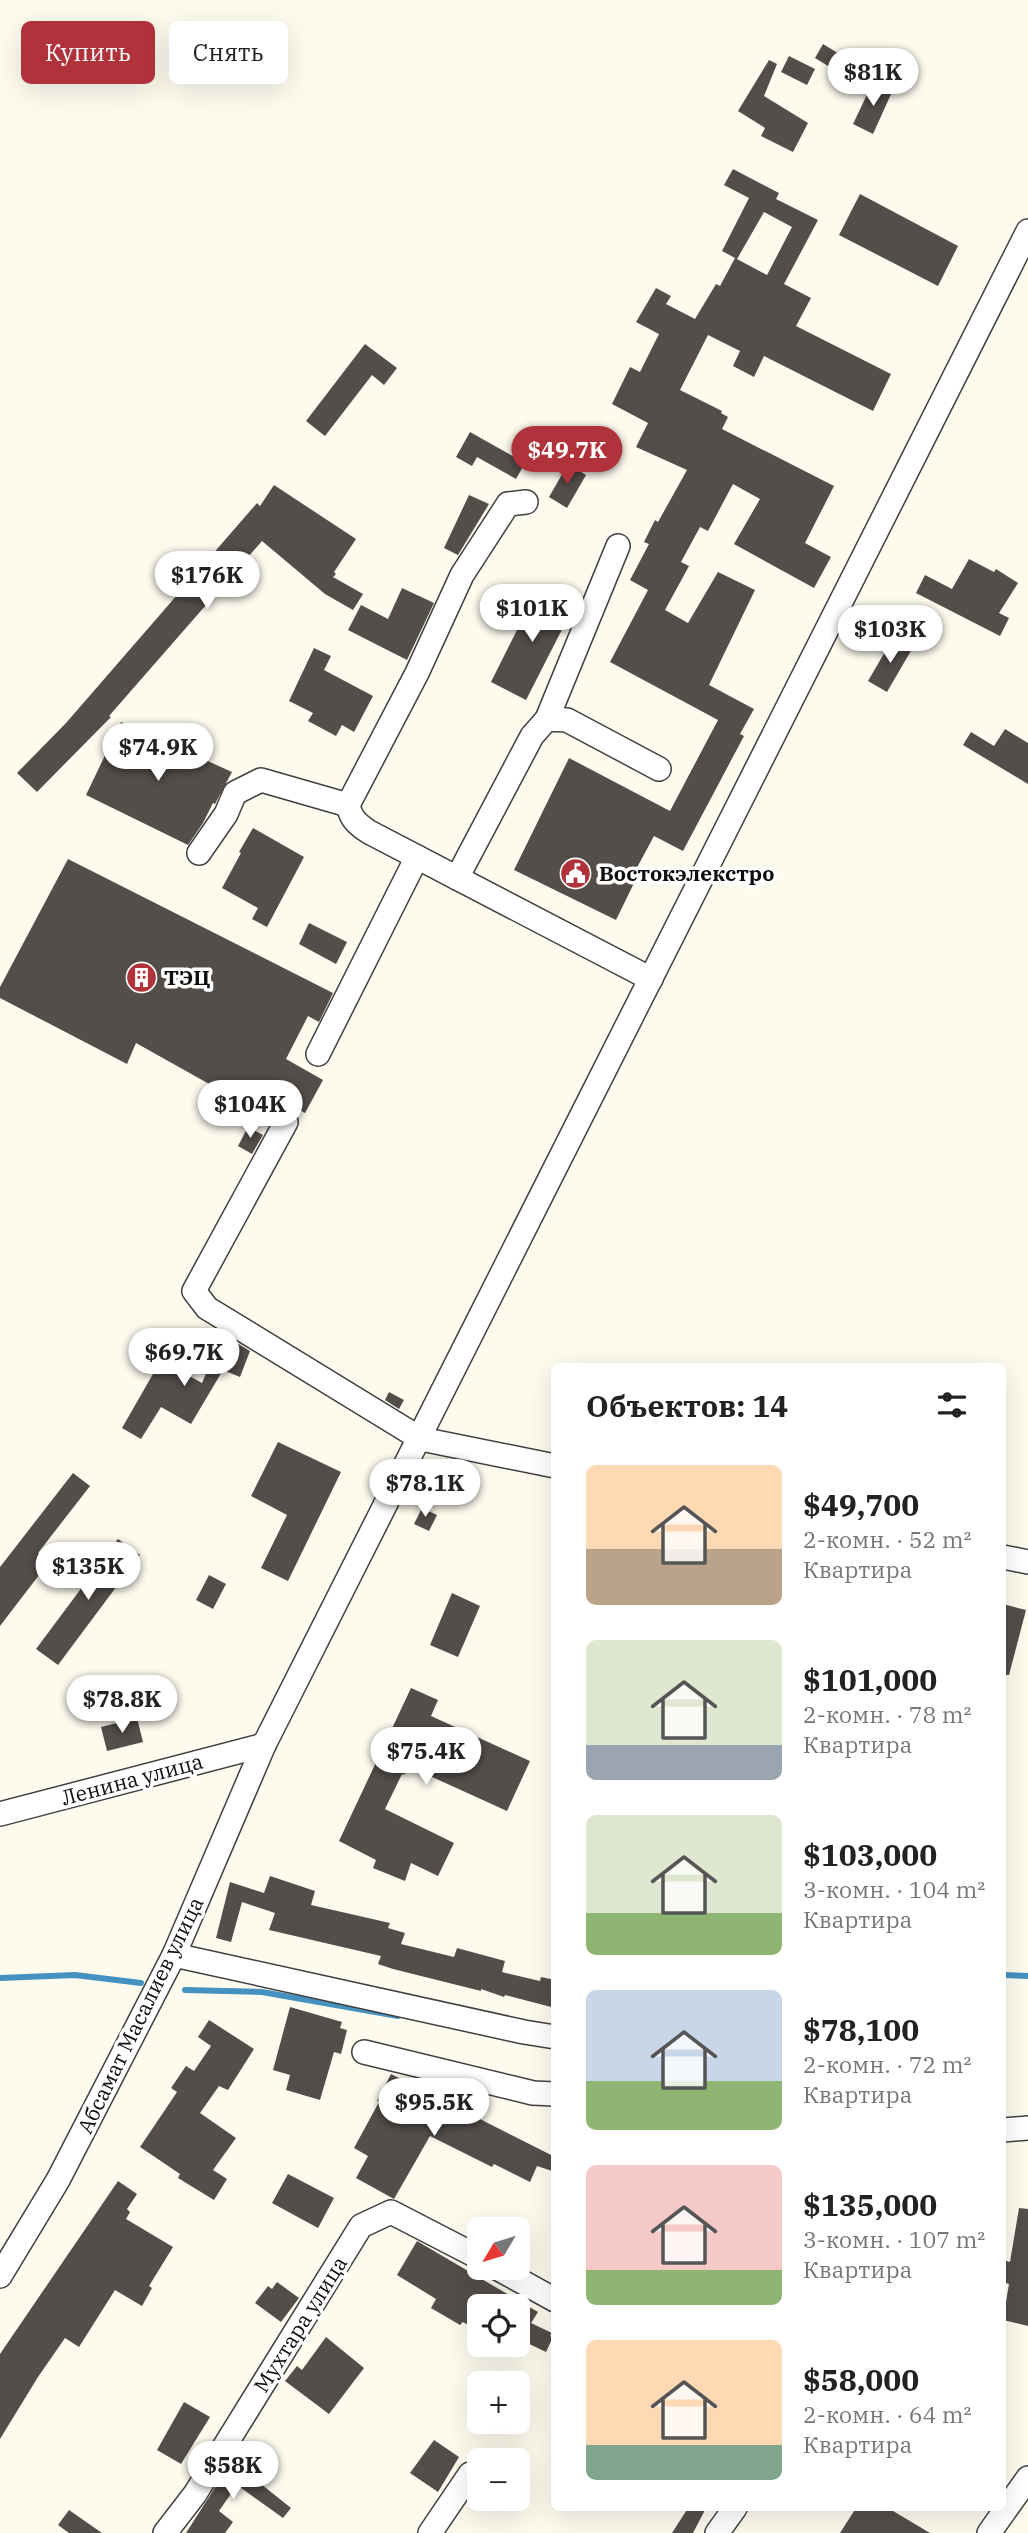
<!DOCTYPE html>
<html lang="ru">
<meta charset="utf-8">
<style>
:root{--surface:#fff;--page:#f6f6f6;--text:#222;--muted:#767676;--accent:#b0323a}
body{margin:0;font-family:"IBM Plex Serif",serif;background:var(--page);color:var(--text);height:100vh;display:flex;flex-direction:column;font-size:26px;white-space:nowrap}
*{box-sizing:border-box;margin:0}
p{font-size:23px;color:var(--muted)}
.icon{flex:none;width:38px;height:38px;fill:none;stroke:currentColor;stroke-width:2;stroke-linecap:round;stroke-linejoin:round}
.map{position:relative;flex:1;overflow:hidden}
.side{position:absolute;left:551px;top:1363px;width:455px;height:1148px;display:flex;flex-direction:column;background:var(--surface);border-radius:10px;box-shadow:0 7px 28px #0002}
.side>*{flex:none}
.top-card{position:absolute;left:21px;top:21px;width:425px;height:63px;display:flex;gap:14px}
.needle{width:46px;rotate:232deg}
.controls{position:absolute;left:467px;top:2217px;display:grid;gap:14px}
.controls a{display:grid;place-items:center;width:63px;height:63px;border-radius:10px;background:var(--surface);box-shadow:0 7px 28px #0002;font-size:35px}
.price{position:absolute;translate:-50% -60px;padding:0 16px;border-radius:24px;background:#fff;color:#222;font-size:23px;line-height:46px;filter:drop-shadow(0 2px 4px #0008)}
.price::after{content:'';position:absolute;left:50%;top:42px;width:21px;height:16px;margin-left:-10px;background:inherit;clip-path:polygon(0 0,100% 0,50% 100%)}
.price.active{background:var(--accent);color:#fff}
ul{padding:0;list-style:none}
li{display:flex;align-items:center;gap:21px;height:175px;padding:0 35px}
li span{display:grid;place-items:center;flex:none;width:196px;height:140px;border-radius:10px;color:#555}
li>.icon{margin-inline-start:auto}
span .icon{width:84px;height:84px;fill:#fffc;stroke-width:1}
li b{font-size:30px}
h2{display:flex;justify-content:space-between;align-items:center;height:84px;padding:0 35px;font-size:30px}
.pill{padding:0 24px;border-radius:10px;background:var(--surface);box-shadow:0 7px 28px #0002;font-size:24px;line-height:63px}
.pill.active{background:var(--accent);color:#fff}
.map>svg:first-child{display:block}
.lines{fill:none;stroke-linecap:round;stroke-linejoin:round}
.stream{stroke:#4592c0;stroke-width:6}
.building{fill:#544e4a}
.minor-casing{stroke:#404040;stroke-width:26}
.minor{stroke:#fff;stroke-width:23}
.labels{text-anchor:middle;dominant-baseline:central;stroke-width:7;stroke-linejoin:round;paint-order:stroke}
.poi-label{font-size:21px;font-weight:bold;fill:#0d0d0d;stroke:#fff;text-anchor:start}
.street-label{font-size:21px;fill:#0d0d0d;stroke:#fff}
</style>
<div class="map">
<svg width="1028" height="2533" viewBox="0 0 1028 2533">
<rect width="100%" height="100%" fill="#fdfaee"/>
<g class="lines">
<g class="stream">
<polyline points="1003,1975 1028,1976"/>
<polyline points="0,1978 75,1975 141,1983"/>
<polyline points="185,1990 262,1992 398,2016"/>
</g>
</g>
<g class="building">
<polygon points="823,44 841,55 833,69 815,58"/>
<polygon points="789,56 815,69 807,85 781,72"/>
<polygon points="769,60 777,64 764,96 808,123 793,152 761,136 765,128 738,111"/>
<polygon points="873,82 892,92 873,134 853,124"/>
<polygon points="733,169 779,193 776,199 818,220 784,284 811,298 796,326 891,374 873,411 764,356 754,377 733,366 740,351 708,335 680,390 722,411 721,413 728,417 722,429 834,486 805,543 831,557 814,588 734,544 760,499 733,484 708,531 700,527 681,562 689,566 665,610 688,623 718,572 755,590 709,685 754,709 740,734 744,736 683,851 654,836 633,875 637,877 616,920 514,870 569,758 670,811 718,720 610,662 648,590 630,580 649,544 644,542 655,520 658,522 687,470 636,447 648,423 612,404 630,367 640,372 659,334 636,322 656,288 671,296 666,304 695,319 716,284 720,286 735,258 767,275 792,227 764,212 737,259 722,251 749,198 724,185"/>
<polygon points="860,194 958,246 938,286 839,235"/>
<polygon points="365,344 397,368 384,385 372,375 325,436 306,421"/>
<polygon points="470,432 525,463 516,479 477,457 472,466 456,457"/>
<polygon points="568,464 586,475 567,508 549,497"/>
<polygon points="274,485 356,539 334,572 336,574 333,577 363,594 353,610 325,594 262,541 109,716 111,717 37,792 17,773 66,723 257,503 260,506"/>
<polygon points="469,495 489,504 458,555 444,548"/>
<polygon points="969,559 994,572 996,569 1018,583 999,613 1009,618 1000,636 916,593 925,575 952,589"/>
<polygon points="402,588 434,603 407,660 348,630 361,605 388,619"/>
<polygon points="538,588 574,606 526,700 491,682"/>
<polygon points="893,638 912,649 887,692 868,681"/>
<polygon points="314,648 331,656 324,670 373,696 354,732 342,725 336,736 308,721 313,713 289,701"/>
<polygon points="121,722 232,772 215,804 213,803 203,823 188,845 86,795"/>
<polygon points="1005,729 1028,743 1028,784 963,745 971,732 994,746"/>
<polygon points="253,828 304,857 267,927 252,919 258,908 222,888 241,853 239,852"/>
<polygon points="68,859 333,993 319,1022 308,1016 286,1059 323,1080 305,1113 269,1093 259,1112 136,1043 127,1064 0,998 0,987"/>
<polygon points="309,923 347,942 336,964 299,944"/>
<polygon points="248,1127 263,1135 252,1154 238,1146"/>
<polygon points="222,1334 250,1351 240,1377 223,1370 191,1424 161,1407 141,1439 122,1428 161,1360 202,1383"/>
<polygon points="389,1392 404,1400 399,1409 385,1400"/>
<polygon points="278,1442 341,1472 288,1581 261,1568 287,1515 251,1496"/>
<polygon points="73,1473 90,1486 38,1553 49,1562 0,1626 0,1567"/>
<polygon points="422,1508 437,1515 429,1531 414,1524"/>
<polygon points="118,1539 140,1555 58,1665 36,1649"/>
<polygon points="209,1575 226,1584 213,1609 196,1600"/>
<polygon points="452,1593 480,1606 458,1657 430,1645"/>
<polygon points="1003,1604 1026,1610 1009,1675 1003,1675"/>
<polygon points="411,1688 438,1700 431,1716 530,1761 507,1811 408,1766 404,1775 402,1774 385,1809 454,1843 438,1876 411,1863 405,1881 373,1868 376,1860 339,1841"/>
<polygon points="137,1718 143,1742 107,1751 101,1727"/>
<polygon points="270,1876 315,1891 311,1905 390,1923 388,1928 405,1933 401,1944 454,1957 457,1948 505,1961 502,1972 540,1981 541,1977 555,1980 555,2008 505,1995 504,1997 481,1989 481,1991 393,1969 378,1964 381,1956 269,1930 275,1913 242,1902 231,1942 216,1938 230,1882 264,1893"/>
<polygon points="290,2007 342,2022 340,2028 347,2030 341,2054 334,2052 320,2100 286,2090 290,2075 273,2070"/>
<polygon points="209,2020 254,2049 228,2090 219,2086 200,2113 236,2138 213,2170 227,2179 214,2200 178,2178 180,2174 140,2147 177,2092 171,2088 186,2066 194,2071 211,2046 198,2037"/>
<polygon points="391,2074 555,2157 555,2172 537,2166 530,2182 494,2164 492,2167 430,2136 394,2199 356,2178 368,2156 354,2148 379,2102 377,2101"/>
<polygon points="288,2174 334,2198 318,2228 272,2203"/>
<polygon points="118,2181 137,2194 127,2209 130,2212 126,2219 173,2247 149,2286 152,2288 142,2306 115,2290 79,2347 65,2338 38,2377 0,2439 0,2354"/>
<polygon points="1019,2208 1028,2209 1028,2326 1003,2320 1009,2284 1003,2282 1003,2260 1010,2262"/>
<polygon points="417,2241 538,2312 531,2323 552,2333 550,2336 553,2337 546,2352 521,2340 518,2346 518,2306 480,2306 480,2332 463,2322 460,2325 431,2308 436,2299 397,2275"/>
<polygon points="277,2282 299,2298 281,2322 255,2303 268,2286 272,2289"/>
<polygon points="326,2337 364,2368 329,2414 285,2381 297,2366 302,2370"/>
<polygon points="184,2402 210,2417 181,2464 157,2450"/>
<polygon points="434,2440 459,2457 438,2492 410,2473"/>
<polygon points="232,2461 291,2508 283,2518 237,2485 219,2511 233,2522 225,2533 186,2533"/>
<polygon points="688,2508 706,2508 693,2533 672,2533"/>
<polygon points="856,2508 888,2508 930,2533 840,2533"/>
<polygon points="69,2510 102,2533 69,2533 58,2525"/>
</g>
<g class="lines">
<defs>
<g id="minor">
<path d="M 526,502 L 508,504 L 462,575 L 417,673 L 348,805 C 351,819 357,824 369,832 L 651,979"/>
<polyline points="547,719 618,546"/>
<polyline points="199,853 226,814 235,793 261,780 348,805"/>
<polyline points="457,878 532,736 547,719 567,720 659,769"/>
<polyline points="318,1054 417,857"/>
<polyline points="286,1122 194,1291 207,1308 421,1439 555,1466"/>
<polyline points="1003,1557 1028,1562"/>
<polyline points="0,1814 264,1745"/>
<polyline points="174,1955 524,2032 555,2037"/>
<polyline points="364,2052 533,2093 555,2094"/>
<polyline points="1003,2130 1028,2128"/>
<polyline points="497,2268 555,2300"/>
<polyline points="0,2276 58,2180 174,1955 264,1745 1028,231"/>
<polyline points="165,2533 195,2494 361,2226 391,2212 480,2258"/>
<polyline points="430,2533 470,2474"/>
<polyline points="717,2533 735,2508"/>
<polyline points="989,2533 1028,2478"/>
</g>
</defs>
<use href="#minor" class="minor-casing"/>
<use href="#minor" class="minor"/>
</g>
<defs>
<symbol id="civic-disc" viewBox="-11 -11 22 22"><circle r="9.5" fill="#b0323a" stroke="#fff"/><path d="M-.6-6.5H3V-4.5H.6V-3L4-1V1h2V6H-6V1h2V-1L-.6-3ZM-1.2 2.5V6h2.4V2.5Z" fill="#fff"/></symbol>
<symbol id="building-disc" viewBox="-11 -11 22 22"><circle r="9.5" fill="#b0323a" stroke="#fff"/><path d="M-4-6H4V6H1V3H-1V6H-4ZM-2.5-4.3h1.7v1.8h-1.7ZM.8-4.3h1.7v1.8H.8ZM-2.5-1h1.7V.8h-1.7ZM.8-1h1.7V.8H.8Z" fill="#fff"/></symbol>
</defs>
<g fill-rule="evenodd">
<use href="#civic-disc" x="558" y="856" width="35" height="35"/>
<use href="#building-disc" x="124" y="960" width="35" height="35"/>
</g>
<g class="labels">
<g class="poi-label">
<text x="599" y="873">Востокэлекстро</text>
<text x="164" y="977">ТЭЦ</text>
</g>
<g class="street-label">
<text transform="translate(132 1779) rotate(-15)">Ленина улица</text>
<text transform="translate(140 2015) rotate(-64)">Абсамат Масалиев улица</text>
<text transform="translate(300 2324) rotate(-58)">Мухтара улица</text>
</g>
</g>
</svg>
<div class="controls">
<a><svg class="needle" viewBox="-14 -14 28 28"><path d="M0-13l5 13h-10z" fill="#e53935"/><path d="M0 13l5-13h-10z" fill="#767676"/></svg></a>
<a><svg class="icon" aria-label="locate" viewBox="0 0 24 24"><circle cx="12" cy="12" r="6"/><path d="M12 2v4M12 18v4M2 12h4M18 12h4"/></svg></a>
<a>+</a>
<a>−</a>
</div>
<b class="price" style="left:873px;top:108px">$81K</b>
<b class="price active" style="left:567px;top:486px">$49.7K</b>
<b class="price" style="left:207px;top:611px">$176K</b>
<b class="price" style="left:532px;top:644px">$101K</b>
<b class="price" style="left:890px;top:665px">$103K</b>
<b class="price" style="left:158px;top:783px">$74.9K</b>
<b class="price" style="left:250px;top:1140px">$104K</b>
<b class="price" style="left:184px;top:1388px">$69.7K</b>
<b class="price" style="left:425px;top:1519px">$78.1K</b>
<b class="price" style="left:88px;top:1602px">$135K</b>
<b class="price" style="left:122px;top:1735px">$78.8K</b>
<b class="price" style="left:426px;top:1787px">$75.4K</b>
<b class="price" style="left:434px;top:2138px">$95.5K</b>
<b class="price" style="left:233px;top:2501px">$58K</b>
<div class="top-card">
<a class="pill active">Купить</a>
<a class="pill">Снять</a>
</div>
<section class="side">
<h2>Объектов: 14<svg class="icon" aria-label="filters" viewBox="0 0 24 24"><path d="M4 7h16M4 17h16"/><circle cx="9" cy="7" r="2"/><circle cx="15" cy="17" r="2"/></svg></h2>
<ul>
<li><span style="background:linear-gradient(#ffd9b3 60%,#b9a48a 0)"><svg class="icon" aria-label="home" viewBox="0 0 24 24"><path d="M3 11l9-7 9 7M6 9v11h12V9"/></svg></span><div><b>$49,700</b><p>2-комн. · 52 m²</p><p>Квартира</p></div></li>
<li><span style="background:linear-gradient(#dfe7d0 75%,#9aa5b1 0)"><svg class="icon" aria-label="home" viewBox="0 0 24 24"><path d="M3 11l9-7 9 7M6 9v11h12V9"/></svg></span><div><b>$101,000</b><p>2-комн. · 78 m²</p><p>Квартира</p></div></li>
<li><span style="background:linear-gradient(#dfe7d0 70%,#8fb573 0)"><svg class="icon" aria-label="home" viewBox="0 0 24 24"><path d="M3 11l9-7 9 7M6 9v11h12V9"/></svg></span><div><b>$103,000</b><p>3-комн. · 104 m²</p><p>Квартира</p></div></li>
<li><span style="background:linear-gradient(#c9d6e8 65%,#8fb573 0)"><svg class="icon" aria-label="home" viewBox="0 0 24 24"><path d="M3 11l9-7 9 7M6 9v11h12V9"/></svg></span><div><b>$78,100</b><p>2-комн. · 72 m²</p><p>Квартира</p></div></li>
<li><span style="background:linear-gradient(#f6c9c9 75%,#8fb573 0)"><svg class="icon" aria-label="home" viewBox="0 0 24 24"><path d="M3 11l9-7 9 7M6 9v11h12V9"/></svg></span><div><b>$135,000</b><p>3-комн. · 107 m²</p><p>Квартира</p></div></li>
<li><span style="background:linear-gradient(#ffd9b3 75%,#7fa58c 0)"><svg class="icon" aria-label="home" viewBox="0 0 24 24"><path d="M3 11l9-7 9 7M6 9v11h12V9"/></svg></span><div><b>$58,000</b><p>2-комн. · 64 m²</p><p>Квартира</p></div></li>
</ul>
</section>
</div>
